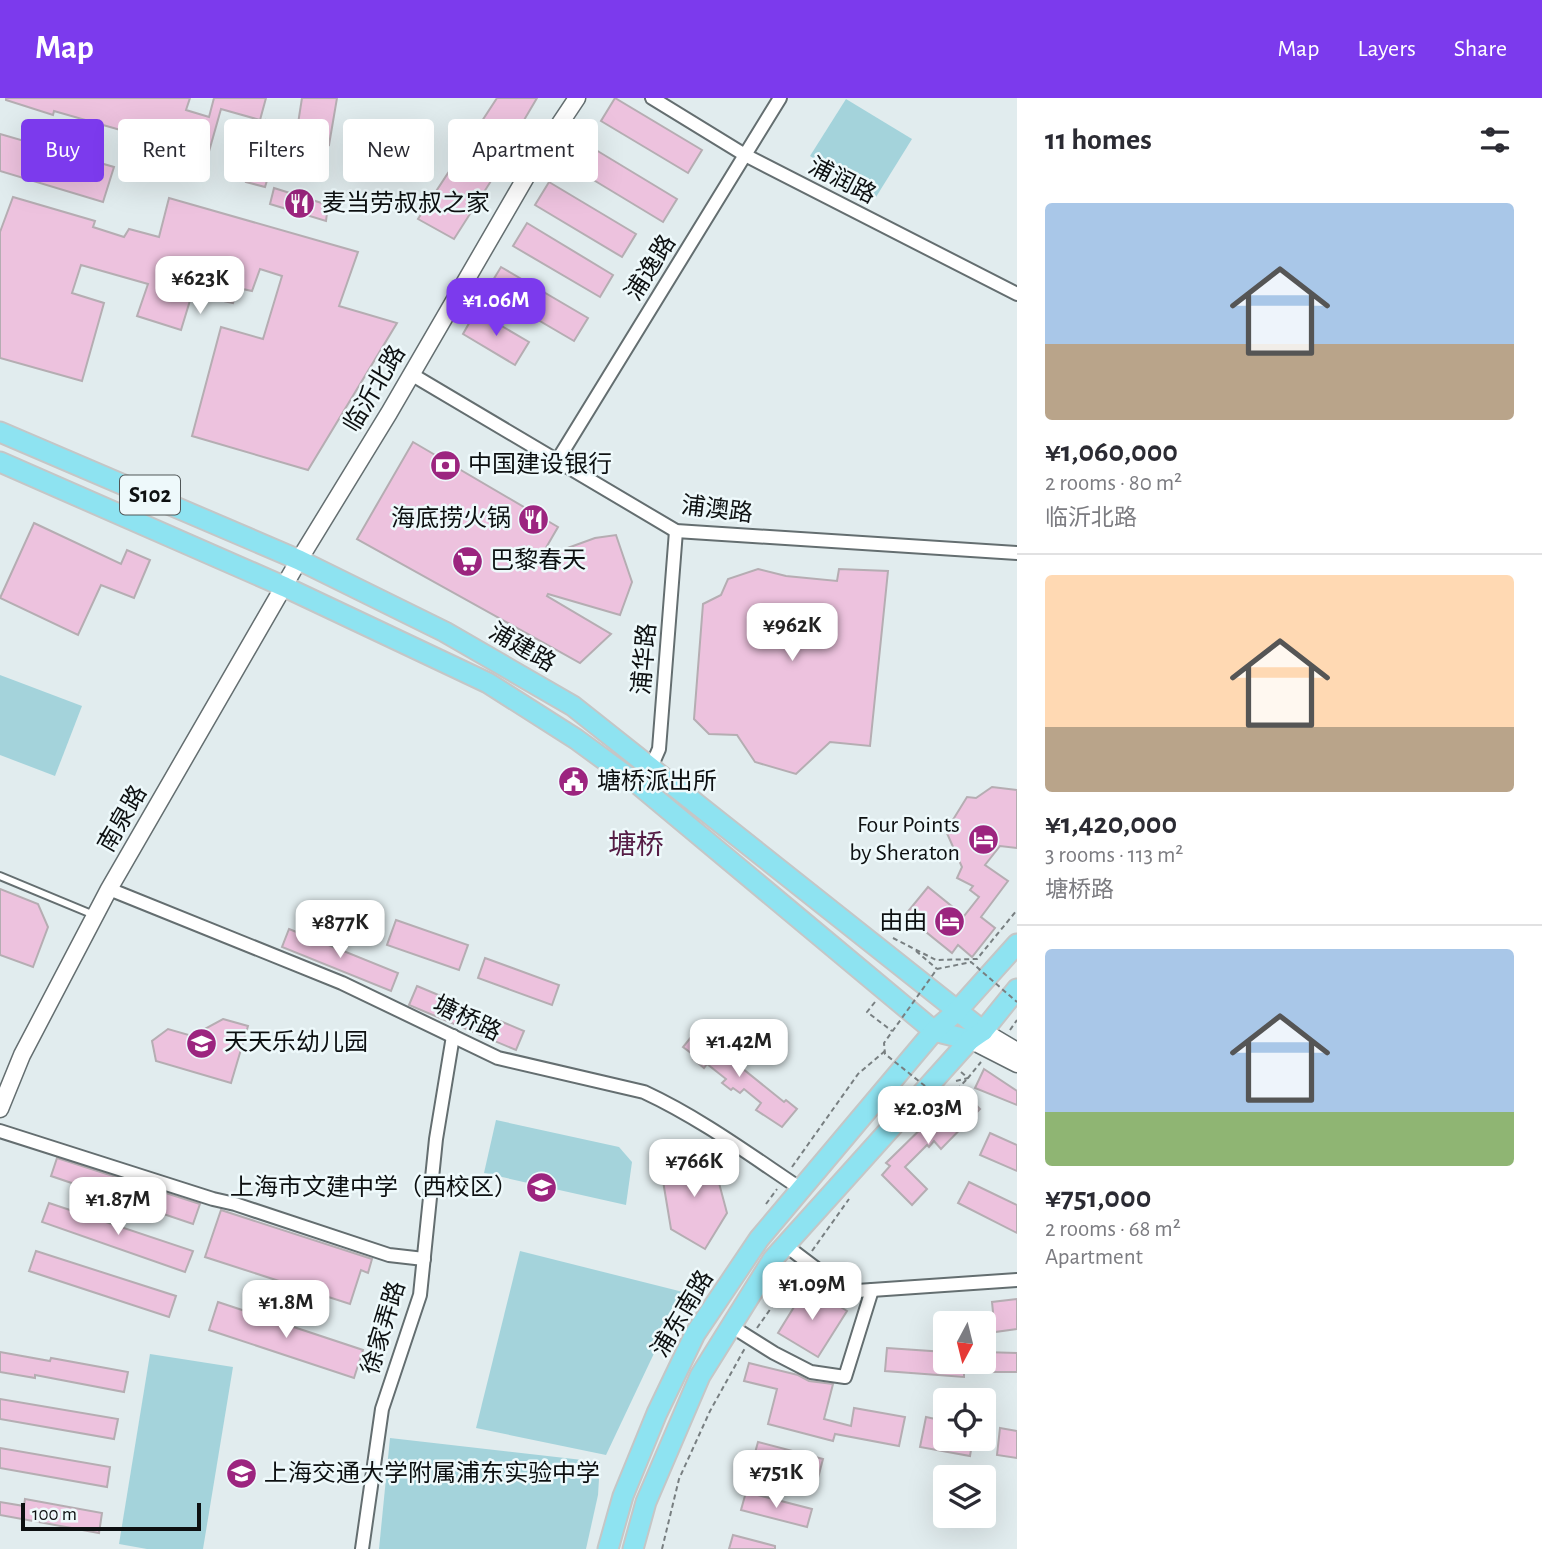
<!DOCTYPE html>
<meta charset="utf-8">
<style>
:root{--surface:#fff;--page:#f2f2f3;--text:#2b2b33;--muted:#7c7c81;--line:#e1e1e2;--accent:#7c3aed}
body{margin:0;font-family:"Alegreya Sans","Noto Sans SC",sans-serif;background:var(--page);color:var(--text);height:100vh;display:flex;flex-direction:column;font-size:26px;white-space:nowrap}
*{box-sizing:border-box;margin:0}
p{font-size:23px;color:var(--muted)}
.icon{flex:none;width:38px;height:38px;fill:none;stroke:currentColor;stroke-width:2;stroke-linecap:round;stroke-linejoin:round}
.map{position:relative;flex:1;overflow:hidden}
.side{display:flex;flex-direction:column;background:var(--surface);width:525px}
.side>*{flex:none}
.hud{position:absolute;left:21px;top:21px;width:665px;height:63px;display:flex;gap:14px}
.needle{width:46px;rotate:187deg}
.buttons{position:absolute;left:933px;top:1213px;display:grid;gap:14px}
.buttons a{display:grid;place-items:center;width:63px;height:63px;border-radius:7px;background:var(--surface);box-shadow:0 7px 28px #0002;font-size:35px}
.scale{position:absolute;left:21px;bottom:18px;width:180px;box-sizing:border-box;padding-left:7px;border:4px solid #0d1011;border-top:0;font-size:19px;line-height:24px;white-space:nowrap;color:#0d1011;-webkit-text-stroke:5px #eef9fb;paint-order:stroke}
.price{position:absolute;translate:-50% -60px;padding:0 16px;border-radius:14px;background:#fff;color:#222;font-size:23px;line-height:46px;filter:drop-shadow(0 2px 4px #0008)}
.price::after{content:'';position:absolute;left:50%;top:42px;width:21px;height:16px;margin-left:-10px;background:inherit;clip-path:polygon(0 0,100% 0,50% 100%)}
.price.selected{background:var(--accent);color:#fff}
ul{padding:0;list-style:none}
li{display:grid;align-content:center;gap:14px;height:371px;padding:0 28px}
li+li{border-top:2px solid var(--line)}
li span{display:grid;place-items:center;height:217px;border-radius:7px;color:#555}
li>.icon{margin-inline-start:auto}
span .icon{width:126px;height:126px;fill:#fffc;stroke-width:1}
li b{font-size:30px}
h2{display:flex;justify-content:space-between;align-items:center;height:84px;padding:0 28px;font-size:30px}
.chip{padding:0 24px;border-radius:7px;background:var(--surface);box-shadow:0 7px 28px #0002;font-size:24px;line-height:63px}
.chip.selected{background:var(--accent);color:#fff}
header{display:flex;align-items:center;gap:42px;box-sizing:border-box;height:98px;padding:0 35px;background:var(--accent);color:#fff}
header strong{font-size:33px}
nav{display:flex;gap:38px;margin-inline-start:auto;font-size:24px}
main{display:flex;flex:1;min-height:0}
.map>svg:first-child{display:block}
.green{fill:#a4d3db}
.building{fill:#edc2de;stroke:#b5adb2;stroke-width:2}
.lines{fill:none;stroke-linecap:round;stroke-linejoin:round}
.lane-casing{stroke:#646e70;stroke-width:10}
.street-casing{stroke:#646e70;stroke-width:16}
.secondary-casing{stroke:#646e70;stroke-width:19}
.primary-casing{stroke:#c5c6c6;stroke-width:23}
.path{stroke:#787f81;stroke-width:2;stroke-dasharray:5 3.5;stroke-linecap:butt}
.lane{stroke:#fff;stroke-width:6}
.street{stroke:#fff;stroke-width:12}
.secondary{stroke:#fff;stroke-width:16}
.primary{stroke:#8ee3f1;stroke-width:19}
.path-bridge{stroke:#787f81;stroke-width:2;stroke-dasharray:5 3.5;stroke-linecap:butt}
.labels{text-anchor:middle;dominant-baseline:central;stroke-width:5;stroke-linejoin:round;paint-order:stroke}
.shield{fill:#eef9fb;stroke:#505657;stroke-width:2}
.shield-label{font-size:23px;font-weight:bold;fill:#0d1011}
.street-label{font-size:24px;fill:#0d1011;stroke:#eef9fb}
.poi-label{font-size:24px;fill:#0d1011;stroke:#eef9fb;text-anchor:start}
.quarter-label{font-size:28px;fill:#551c45;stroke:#eef9fb}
</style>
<header>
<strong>Map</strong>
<nav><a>Map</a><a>Layers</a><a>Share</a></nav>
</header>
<main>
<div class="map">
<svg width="1017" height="1451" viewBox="0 0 1017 1451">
<rect width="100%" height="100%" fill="#e1ecee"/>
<g class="green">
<polygon points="846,1 912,41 876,99 810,58"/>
<polygon points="0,577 82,608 55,678 0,657"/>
<polygon points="496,1022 619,1049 632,1064 626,1107 484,1075"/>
<polygon points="520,1153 683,1194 606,1357 476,1330"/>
<polygon points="150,1256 233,1269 203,1451 147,1451 119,1446"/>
<polygon points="390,1340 600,1364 598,1397 586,1451 379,1451"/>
</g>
<g class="building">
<polygon points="6,0 190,0 186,12 209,19 214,0 266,0 260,22 221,11 208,57 54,13 53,17 6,2"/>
<polygon points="302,0 337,0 329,47 281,38 265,89 246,84 266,22 297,32"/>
<polygon points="497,0 537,0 517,34 521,36 454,141 418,121"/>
<polygon points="615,0 702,52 688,75 601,23"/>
<polygon points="0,36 114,69 103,104 0,73"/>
<polygon points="591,49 677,101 663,124 577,72"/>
<polygon points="549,84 636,136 622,159 535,107"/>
<polygon points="274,90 328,107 326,123 270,106"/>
<polygon points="13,99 95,123 93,129 124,139 129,131 159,139 169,100 358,154 339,208 397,225 308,372 192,338 221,229 263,241 282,178 260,171 252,193 238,190 233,205 192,196 181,232 137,218 148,186 81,167 72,195 104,205 82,283 0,260 0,134"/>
<polygon points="527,125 613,177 600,199 513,148"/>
<polygon points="501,169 588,220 574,243 487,192"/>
<polygon points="476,213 529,244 515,267 463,236"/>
<polygon points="413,344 558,429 540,460 595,440 616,437 632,484 620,517 548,496 547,498 611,536 580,565 357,441"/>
<polygon points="34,425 121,466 127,452 150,462 134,500 101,487 78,537 0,500"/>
<polygon points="758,471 786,478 837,483 839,471 888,473 870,648 830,644 796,676 755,664 737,637 709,636 694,621 703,506 721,497 728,481"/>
<polygon points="992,689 1017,692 1017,750 1000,748 985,767 1008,783 981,819 995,830 972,859 958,847 952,855 905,817 928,789 964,818 979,799 970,792 973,788 957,780 962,769 946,733 967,699 976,700"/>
<polygon points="0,791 38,806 48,829 33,869 0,857"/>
<polygon points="396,822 468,847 459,872 387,847"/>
<polygon points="289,831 398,875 391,893 282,849"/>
<polygon points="485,860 559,887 552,907 478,880"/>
<polygon points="417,888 524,933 516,952 409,907"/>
<polygon points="223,921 248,928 231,985 156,963 152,943 168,931 192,938"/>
<polygon points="696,933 784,1004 786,1002 797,1011 782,1029 756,1012 761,1005 744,991 740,995 733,990 731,992 722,985 726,981 707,966 704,970 693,961 695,958 683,949"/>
<polygon points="984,971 1017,993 1017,1007 975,990"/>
<polygon points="963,994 980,1011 941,1051 934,1043 929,1049 927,1047 905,1069 927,1091 912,1107 882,1077 890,1068 886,1065 934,1018 937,1021"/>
<polygon points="990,1035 1017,1047 1017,1073 980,1057"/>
<polygon points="687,1050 715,1070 727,1115 705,1151 671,1131 663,1083"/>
<polygon points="57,1060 200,1106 193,1126 51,1078"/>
<polygon points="969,1084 1017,1107 1017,1135 958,1105"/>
<polygon points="49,1105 193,1153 185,1174 42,1124"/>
<polygon points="221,1112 372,1161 368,1175 361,1172 350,1206 205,1159"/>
<polygon points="36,1153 176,1198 169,1219 29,1173"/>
<polygon points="807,1188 847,1213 818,1259 778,1235"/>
<polygon points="1017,1201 1017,1231 995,1234 992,1204"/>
<polygon points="218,1204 363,1252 354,1280 209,1232"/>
<polygon points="887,1250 945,1254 945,1264 984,1264 984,1254 1017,1255 1017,1274 964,1274 964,1279 885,1273"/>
<polygon points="0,1254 50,1263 51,1260 128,1274 124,1294 35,1277 35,1280 0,1274"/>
<polygon points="749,1265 798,1277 809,1283 833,1286 824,1321 851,1328 854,1310 905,1319 899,1348 835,1336 833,1343 768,1326 777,1291 744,1283"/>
<polygon points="0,1301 118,1321 114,1341 0,1321"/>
<polygon points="926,1319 945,1323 945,1340 973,1340 970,1358 920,1349"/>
<polygon points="1000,1330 1017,1333 1017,1360 997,1357"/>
<polygon points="758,1344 823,1361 818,1380 753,1362"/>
<polygon points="0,1350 110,1369 107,1389 0,1370"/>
<polygon points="746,1394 812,1411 807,1429 741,1412"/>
<polygon points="25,1401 102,1415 99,1435 0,1417 0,1404 24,1408"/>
<polygon points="733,1437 775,1448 775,1451 729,1451"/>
</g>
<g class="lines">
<defs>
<polyline id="lane" points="0,778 94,817"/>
<g id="street">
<polyline points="652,0 745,57 1017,196"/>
<polyline points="411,276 676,433 1017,455"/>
<polyline points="557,363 780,0"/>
<polyline points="649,674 659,651 676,433"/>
<path d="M 109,791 L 342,885 L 498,960 L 644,994 C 700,1020 750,1057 801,1091"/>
<polyline points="0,1033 213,1101 235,1106 389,1157 424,1161"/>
<polyline points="785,1147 834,1184 857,1193 1017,1182"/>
<polyline points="731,1228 774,1255 811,1274 845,1279 872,1192"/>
<polyline points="362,1451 382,1311 420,1197 436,1041 453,938"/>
</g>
<g id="secondary">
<polyline points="983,933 1017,953"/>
<polyline points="970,942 1017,966"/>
<polyline points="0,1011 22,957 109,791 299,462 389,315 537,60 577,0"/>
</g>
<g id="primary">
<polyline points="0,334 299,462 445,534 573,608 983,933"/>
<polyline points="0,364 285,489 488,585 576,641 639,687 934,933 970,942"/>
<polyline points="608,1451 623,1398 657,1315 695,1236 759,1141 934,933 956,914 1017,846"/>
<polyline points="633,1451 646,1404 700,1278 773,1161 970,942 983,933 1017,891"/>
</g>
</defs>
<use href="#lane" class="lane-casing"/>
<use href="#street" class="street-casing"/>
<use href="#secondary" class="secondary-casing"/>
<use href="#primary" class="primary-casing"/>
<g class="path">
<polyline points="893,840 936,862 977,861 1017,812"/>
<polyline points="916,853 937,871"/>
<polyline points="875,904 867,914 892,933"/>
<polyline points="1010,932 1017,922"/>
<polyline points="961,974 968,980 981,964"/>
<polyline points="956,983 968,980"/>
<polyline points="945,1004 967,981"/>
<polyline points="792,1069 858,976 885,953"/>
<polyline points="766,1106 777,1091"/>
<polyline points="812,1153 849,1101"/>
<polyline points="757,1230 798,1172"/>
<polyline points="662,1451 679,1381 710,1313 745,1250"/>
</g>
<use href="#lane" class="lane"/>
<use href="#street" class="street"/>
<use href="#secondary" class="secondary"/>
<use href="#primary" class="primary"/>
<polyline class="path-bridge" points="945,1004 885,956 884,945 937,871 971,864 1017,904"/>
</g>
<defs>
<symbol id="restaurant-disc" viewBox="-11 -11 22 22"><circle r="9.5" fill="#9c257f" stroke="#eef9fb"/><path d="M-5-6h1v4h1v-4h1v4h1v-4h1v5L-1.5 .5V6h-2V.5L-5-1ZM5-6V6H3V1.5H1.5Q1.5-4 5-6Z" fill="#fff"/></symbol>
<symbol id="bank-disc" viewBox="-11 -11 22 22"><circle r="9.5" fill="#9c257f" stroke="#eef9fb"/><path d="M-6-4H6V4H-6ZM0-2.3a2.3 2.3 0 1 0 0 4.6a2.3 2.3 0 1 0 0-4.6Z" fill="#fff"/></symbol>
<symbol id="supermarket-disc" viewBox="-11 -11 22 22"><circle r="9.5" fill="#9c257f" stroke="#eef9fb"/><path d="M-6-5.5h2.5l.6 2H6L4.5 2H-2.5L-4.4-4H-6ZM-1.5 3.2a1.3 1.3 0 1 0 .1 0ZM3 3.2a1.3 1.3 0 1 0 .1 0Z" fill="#fff"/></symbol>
<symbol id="civic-disc" viewBox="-11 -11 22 22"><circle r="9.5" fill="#9c257f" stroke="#eef9fb"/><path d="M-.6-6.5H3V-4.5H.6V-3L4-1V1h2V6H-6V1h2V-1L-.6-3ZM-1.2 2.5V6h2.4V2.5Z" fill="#fff"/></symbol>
<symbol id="hotel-disc" viewBox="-11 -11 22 22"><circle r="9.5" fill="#9c257f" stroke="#eef9fb"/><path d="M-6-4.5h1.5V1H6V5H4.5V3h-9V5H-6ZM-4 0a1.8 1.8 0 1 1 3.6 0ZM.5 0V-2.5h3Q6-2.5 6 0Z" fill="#fff"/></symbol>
<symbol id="school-disc" viewBox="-11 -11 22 22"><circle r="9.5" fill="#9c257f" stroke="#eef9fb"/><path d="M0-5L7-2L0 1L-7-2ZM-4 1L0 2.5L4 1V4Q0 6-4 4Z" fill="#fff"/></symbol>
</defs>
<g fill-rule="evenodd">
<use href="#restaurant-disc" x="282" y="88" width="35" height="35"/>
<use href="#bank-disc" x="428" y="350" width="35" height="35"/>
<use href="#restaurant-disc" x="516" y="404" width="35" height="35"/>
<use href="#supermarket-disc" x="450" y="446" width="35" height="35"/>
<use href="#civic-disc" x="556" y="666" width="35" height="35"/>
<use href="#hotel-disc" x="966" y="724" width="35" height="35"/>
<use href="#hotel-disc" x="932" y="806" width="35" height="35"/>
<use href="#school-disc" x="184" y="928" width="35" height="35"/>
<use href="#school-disc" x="524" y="1072" width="35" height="35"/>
<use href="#school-disc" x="224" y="1358" width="35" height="35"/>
</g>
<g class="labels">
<rect class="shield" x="120" y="377.5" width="60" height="39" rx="5"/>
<g class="shield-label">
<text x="150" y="397">S102</text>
</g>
<g class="street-label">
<text transform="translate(842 83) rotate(27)">浦润路</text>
<text transform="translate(651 170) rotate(-58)">浦逸路</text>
<text transform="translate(375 291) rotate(-59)">临沂北路</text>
<text transform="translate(717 412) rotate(7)">浦澳路</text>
<text transform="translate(522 550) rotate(30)">浦建路</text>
<text transform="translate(645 561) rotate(-85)">浦华路</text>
<text transform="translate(123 721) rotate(-60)">南泉路</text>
<text transform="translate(467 921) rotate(26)">塘桥路</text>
<text transform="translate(683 1216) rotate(-59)">浦东南路</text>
<text transform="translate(384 1230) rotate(-73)">徐家弄路</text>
</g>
<g class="poi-label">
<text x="322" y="106">麦当劳叔叔之家</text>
<text x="468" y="367">中国建设银行</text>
<text x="511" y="421" text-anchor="end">海底捞火锅</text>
<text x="490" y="463">巴黎春天</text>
<text x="597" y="684">塘桥派出所</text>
<text x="960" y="727" text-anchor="end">Four Points<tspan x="960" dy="28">by Sheraton</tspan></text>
<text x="927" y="824" text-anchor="end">由由</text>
<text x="224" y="945">天天乐幼儿园</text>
<text x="518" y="1090" text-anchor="end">上海市文建中学（西校区）</text>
<text x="264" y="1376">上海交通大学附属浦东实验中学</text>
</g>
<g class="quarter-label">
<text x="636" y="748">塘桥</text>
</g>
</g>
</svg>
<div class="buttons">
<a><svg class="needle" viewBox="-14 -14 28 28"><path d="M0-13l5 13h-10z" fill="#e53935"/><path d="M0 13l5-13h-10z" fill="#7c7c81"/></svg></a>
<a><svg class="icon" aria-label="locate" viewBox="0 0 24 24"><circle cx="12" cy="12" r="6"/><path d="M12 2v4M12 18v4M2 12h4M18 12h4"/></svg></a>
<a><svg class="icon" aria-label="layers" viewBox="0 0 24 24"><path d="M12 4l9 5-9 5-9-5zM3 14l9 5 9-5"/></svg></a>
</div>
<div class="scale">100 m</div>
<b class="price" style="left:200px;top:218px">¥623K</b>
<b class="price selected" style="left:496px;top:240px">¥1.06M</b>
<b class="price" style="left:792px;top:565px">¥962K</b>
<b class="price" style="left:340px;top:862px">¥877K</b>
<b class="price" style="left:739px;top:981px">¥1.42M</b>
<b class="price" style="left:928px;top:1048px">¥2.03M</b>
<b class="price" style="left:694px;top:1101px">¥766K</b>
<b class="price" style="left:118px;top:1139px">¥1.87M</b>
<b class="price" style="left:812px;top:1224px">¥1.09M</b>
<b class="price" style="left:286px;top:1242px">¥1.8M</b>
<b class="price" style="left:776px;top:1412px">¥751K</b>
<div class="hud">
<a class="chip selected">Buy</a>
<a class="chip">Rent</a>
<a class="chip">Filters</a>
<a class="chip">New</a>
<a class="chip">Apartment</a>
</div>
</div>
<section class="side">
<h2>11 homes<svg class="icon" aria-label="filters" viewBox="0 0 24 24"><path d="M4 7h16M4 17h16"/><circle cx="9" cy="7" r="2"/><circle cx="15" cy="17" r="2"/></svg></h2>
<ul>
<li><span style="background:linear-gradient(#a9c7e8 65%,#b9a48a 0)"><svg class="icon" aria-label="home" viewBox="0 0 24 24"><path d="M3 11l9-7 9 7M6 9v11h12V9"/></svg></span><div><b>¥1,060,000</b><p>2 rooms · 80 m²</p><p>临沂北路</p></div></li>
<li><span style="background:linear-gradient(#ffd9b3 70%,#b9a48a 0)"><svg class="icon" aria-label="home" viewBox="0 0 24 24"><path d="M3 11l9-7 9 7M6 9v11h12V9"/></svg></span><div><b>¥1,420,000</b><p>3 rooms · 113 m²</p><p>塘桥路</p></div></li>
<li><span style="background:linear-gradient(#a9c7e8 75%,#8fb573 0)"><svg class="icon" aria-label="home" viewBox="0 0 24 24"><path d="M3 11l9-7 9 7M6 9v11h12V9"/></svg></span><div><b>¥751,000</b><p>2 rooms · 68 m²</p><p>Apartment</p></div></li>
</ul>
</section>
</main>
